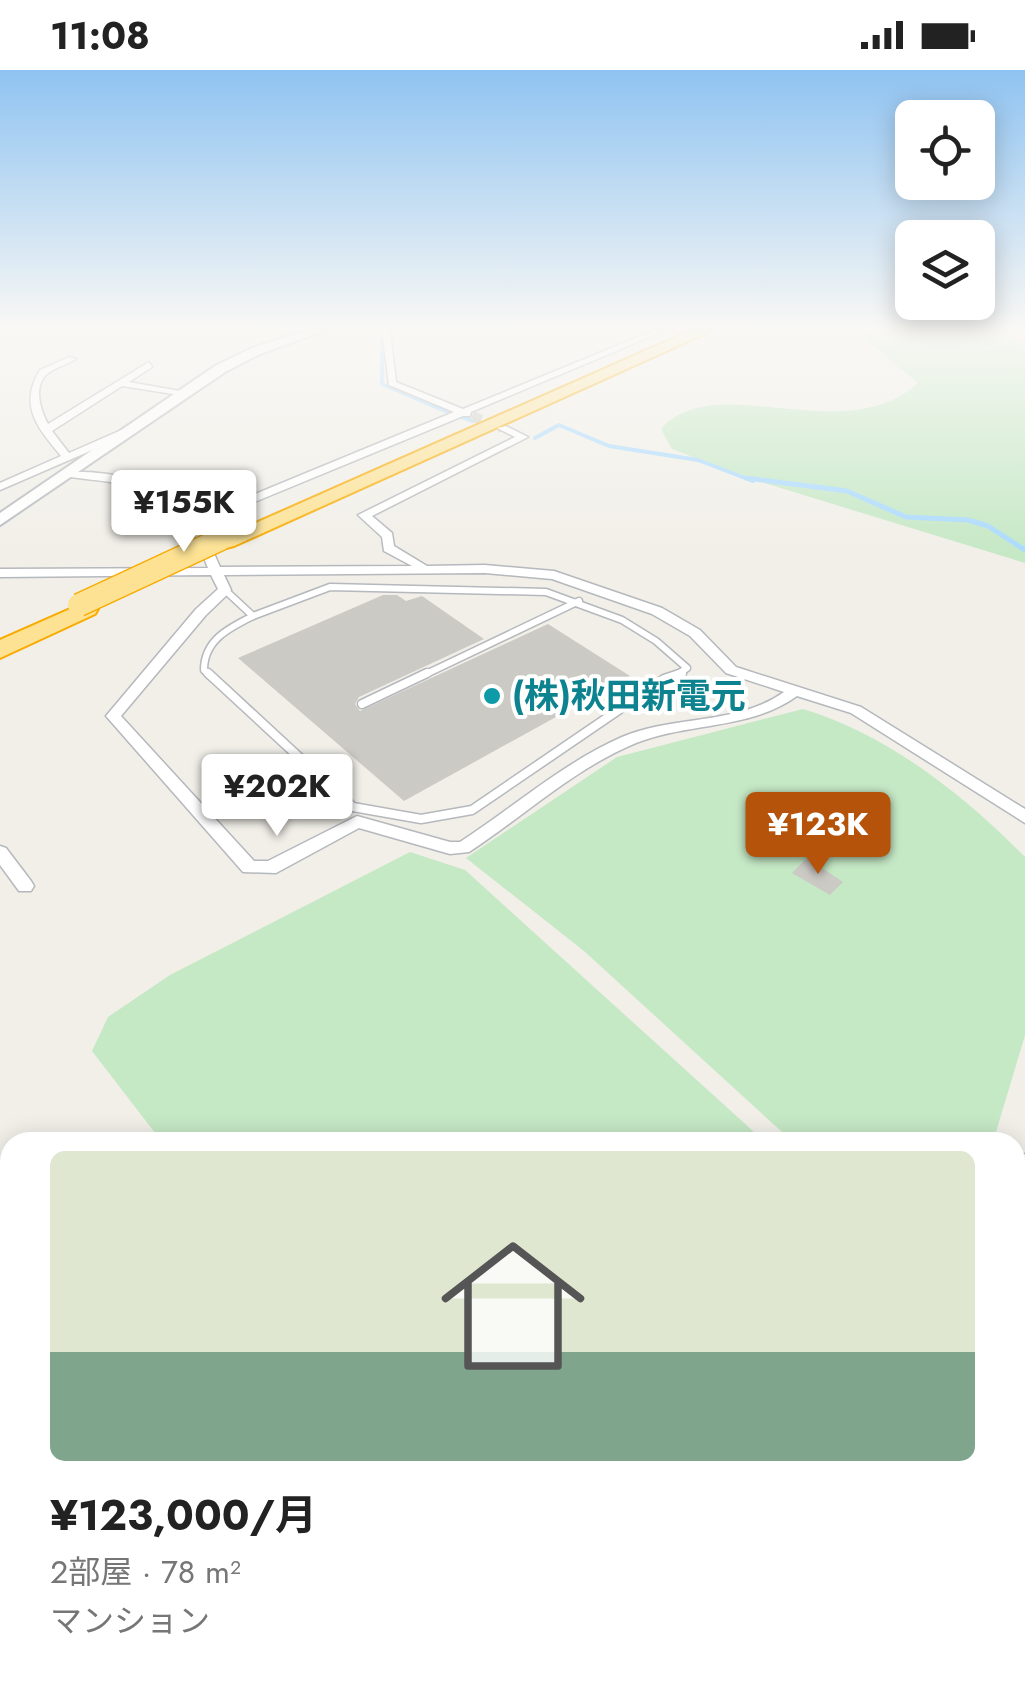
<!DOCTYPE html>
<html lang="ja">
<meta charset="utf-8">
<style>
:root{--surface:#fff;--page:#f6f6f6;--text:#222;--muted:#767676;--line:#e0e0e0;--accent:#b45309}
body{margin:0;font-family:Jost,"Noto Sans JP",sans-serif;background:var(--page);color:var(--text);height:100vh;display:flex;flex-direction:column;font-size:38px;white-space:nowrap}
*{box-sizing:border-box;margin:0}
p{font-size:32px;color:var(--muted)}
.icon{flex:none;width:55px;height:55px;fill:none;stroke:currentColor;stroke-width:2;stroke-linecap:round;stroke-linejoin:round}
.map{position:relative;flex:1;overflow:hidden}
.sheet{position:absolute;left:0px;top:1062px;width:1025px;height:552px;display:flex;flex-direction:column;background:var(--surface);border-radius:30px 30px 0 0;box-shadow:0 5px 25px #0003}
.sheet>*{flex:none}
.buttons{position:absolute;left:895px;top:30px;display:grid;gap:20px}
.buttons a{display:grid;place-items:center;width:100px;height:100px;border-radius:15px;background:var(--surface);box-shadow:0 5px 25px #0003;font-size:50px}
.price{position:absolute;translate:-50% -85px;padding:0 22px;border-radius:10px;background:#fff;color:#222;font-size:32px;line-height:65px;filter:drop-shadow(0 2px 5px #0008)}
.price::after{content:'';position:absolute;left:50%;top:60px;width:30px;height:22px;margin-left:-15px;background:inherit;clip-path:polygon(0 0,100% 0,50% 100%)}
.price.selected{background:var(--accent);color:#fff}
ul{padding:0;list-style:none}
li{display:grid;align-content:center;gap:20px;height:530px;padding:0 50px}
li+li{border-top:2px solid var(--line)}
li span{display:grid;place-items:center;height:310px;border-radius:15px;color:#555}
li>.icon{margin-inline-start:auto}
span .icon{width:180px;height:180px;fill:#fffc;stroke-width:1}
li b{font-size:42px}
.status{display:flex;justify-content:space-between;align-items:center;height:70px;padding:0 50px;background:var(--surface);direction:ltr}
.status svg{height:28px;fill:currentColor}
.map>svg:first-child{display:block}
.green{fill:#c5e8c5}
.lines{fill:none;stroke-linecap:round;stroke-linejoin:round}
.stream-far1{stroke:#aadaff;stroke-width:4}
.stream{stroke:#aadaff;stroke-width:5}
.building{fill:#cccac5}
.street-tunnel{stroke:#ccccc8;stroke-width:10;stroke-dasharray:10 5;stroke-linecap:butt}
.lane-far1-casing{stroke:#b5b8bc;stroke-width:9}
.lane-casing{stroke:#b5b8bc;stroke-width:11}
.street-casing{stroke:#b5b8bc;stroke-width:3}
.secondary-casing{stroke:#b6babf;stroke-width:4}
.highway-casing{stroke:#f9ab00;stroke-width:4}
.lane-far1{stroke:#fff;stroke-width:6}
.lane{stroke:#fff;stroke-width:8}
.street{fill:#fff;fill-rule:evenodd}
.secondary{fill:#fff;fill-rule:evenodd}
.highway{fill:#fde293;fill-rule:evenodd}
.highway-bridge-casing{stroke:#f9ab00;stroke-width:25;stroke-linecap:butt}
.highway-bridge{stroke:#fde293;stroke-width:22}
.culture-dot{fill:#0f9aa8;stroke:#fff;stroke-width:4}
.labels{text-anchor:middle;dominant-baseline:central;stroke-width:8;stroke-linejoin:round;paint-order:stroke}
.culture-label{font-size:35px;font-weight:bold;fill:#0d838f;stroke:#fff;text-anchor:start}
</style>
<div class="status"><b>11:08</b><svg viewBox="0 0 49 12"><path d="M0 12V9h3v3zM5 12V6h3v6zM10 12V3h3v9zM15 12V0h3v12zM26 1h20v11H26zM47 4h2v5h-2z"/></svg></div>
<div class="map">
<svg width="1025" height="1614" viewBox="0 0 1025 1614">
<rect width="100%" height="100%" fill="#f1efe8"/>
<g class="green">
<path d="M 860,260 L 996,260 L 1025,276 L 1025,493 L 745,407 L 672,379 L 661,359 C 716,297 843,381 918,313 L 860,265 Z"/>
<path d="M 803,639 C 887,664 964,725 1025,787 L 1025,965 L 993,1072 L 793,1072 L 584,881 L 466,788 L 617,687 Z"/>
<polygon points="410,782 465,800 765,1072 162,1072 92,981 108,947 170,905"/>
<polygon points="232,1605 621,1605 625,1614 223,1614"/>
</g>
<g class="lines">
<g class="stream-far1">
<polyline points="382,260 382,314 450,343"/>
<polyline points="462,347 473,351"/>
<polyline points="535,368 559,355 609,376 698,390 753,411"/>
</g>
<polyline class="stream" points="746,408 847,421 906,447 968,450 988,456 1025,480"/>
</g>
<g class="building">
<polygon points="383,525 397,525 406,531 422,526 484,569 359,627 355,634 360,641 548,554 630,606 404,731 238,588"/>
<polygon points="807,788 843,812 830,825 792,803"/>
</g>
<g class="lines">
<polyline class="street-tunnel" points="472,346 502,358"/>
<defs>
<g id="lane-far1">
<polyline points="225,520 253,546"/>
<polyline points="253,546 330,517 546,522 622,550 656,571 687,598 675,606"/>
<path d="M 210,606 L 204,600 C 204,570 229,558 253,546"/>
<polyline points="422,606 579,531"/>
</g>
<g id="lane">
<polyline points="208,603 353,737 421,749 472,740 664,609 682,603"/>
<polyline points="362,634 427,603"/>
</g>
<g id="street">
<path d="M 382,260 L 390,260 L 396,312 L 463,339 L 655,260 L 666,260 L 471,342 L 470,346 L 463,346 L 201,454 L 220,497 L 412,496 L 384,481 L 382,467 L 358,445 L 515,367 L 497,358 L 506,356 L 528,367 L 372,446 L 392,463 L 394,476 L 427,496 L 485,495 L 554,501 L 662,538 L 700,560 L 736,597 L 861,637 L 1025,739 L 1025,753 L 851,643 L 797,626 C 750,660 689,652 636,673 C 575,698 524,746 469,782 L 450,784 L 359,758 L 276,803 L 243,802 L 106,646 L 196,539 L 218,519 L 211,505 L 0,507 L 0,499 L 208,498 C 201,481 195,462 186,448 C 164,412 108,413 71,407 L 67,406 L 67,402 C 107,400 174,412 197,448 L 454,342 L 389,315 ZM 485,503 L 552,509 L 652,544 L 690,566 L 726,603 L 784,622 C 738,655 674,645 622,667 C 563,693 514,737 460,772 L 450,772 L 357,746 L 268,791 L 254,791 L 121,646 L 206,545 L 229,523 L 231,520 L 224,505 Z"/>
<path d="M 69,287 L 76,289 C 68,294 53,298 46,305 C 33,318 41,341 48,354 L 149,292 L 152,297 L 129,312 L 191,323 L 186,326 L 122,316 L 52,361 L 69,383 L 126,358 L 134,358 L 134,362 L 0,420 L 0,413 L 61,386 C 38,358 18,336 40,300 Z"/>
<polygon points="0,776 6,778 31,811 34,816 31,821 19,821 0,795"/>
<polygon points="1025,1084 1025,1151 1023,1155 1015,1158 1015,1092 1017,1088"/>
<polygon points="944,1605 974,1605 971,1614 941,1614"/>
</g>
<polygon id="secondary" points="308,260 326,260 260,284 225,302 0,455 0,443 215,296 252,278"/>
<g id="highway">
<polygon points="692,260 713,260 234,476 226,478 215,471"/>
<polygon points="86,532 98,539 95,544 0,588 0,570"/>
</g>
</defs>
<use href="#lane-far1" class="lane-far1-casing"/>
<use href="#lane" class="lane-casing"/>
<use href="#street" class="street-casing"/>
<use href="#secondary" class="secondary-casing"/>
<use href="#highway" class="highway-casing"/>
<use href="#lane-far1" class="lane-far1"/>
<use href="#lane" class="lane"/>
<use href="#street" class="street"/>
<use href="#secondary" class="secondary"/>
<use href="#highway" class="highway"/>
<defs>
<polyline id="highway-bridge" points="79,535 221,469"/>
</defs>
<use href="#highway-bridge" class="highway-bridge-casing"/>
<use href="#highway-bridge" class="highway-bridge"/>
</g>
<linearGradient id="sky" x2="0" y2="1"><stop stop-color="#8fc3f1"/><stop offset="0.53" stop-color="#f9f8f5"/><stop offset="1" stop-color="#f9f8f5" stop-opacity="0"/></linearGradient>
<rect width="1025" height="486" fill="url(#sky)"/>
<circle class="culture-dot" cx="492" cy="626" r="10"/>
<g class="labels">
<g class="culture-label">
<text x="512" y="626">(株)秋田新電元</text>
</g>
</g>
</svg>
<div class="buttons">
<a><svg class="icon" aria-label="locate" viewBox="0 0 24 24"><circle cx="12" cy="12" r="6"/><path d="M12 2v4M12 18v4M2 12h4M18 12h4"/></svg></a>
<a><svg class="icon" aria-label="layers" viewBox="0 0 24 24"><path d="M12 4l9 5-9 5-9-5zM3 14l9 5 9-5"/></svg></a>
</div>
<b class="price" style="left:184px;top:485px">¥155K</b>
<b class="price" style="left:277px;top:769px">¥202K</b>
<b class="price selected" style="left:818px;top:807px">¥123K</b>
<section class="sheet">
<ul>
<li><span style="background:linear-gradient(#dfe7d0 65%,#7fa58c 0)"><svg class="icon" aria-label="home" viewBox="0 0 24 24"><path d="M3 11l9-7 9 7M6 9v11h12V9"/></svg></span><div><b>¥123,000/月</b><p>2部屋 · 78 m²</p><p>マンション</p></div></li>
</ul>
</section>
</div>
